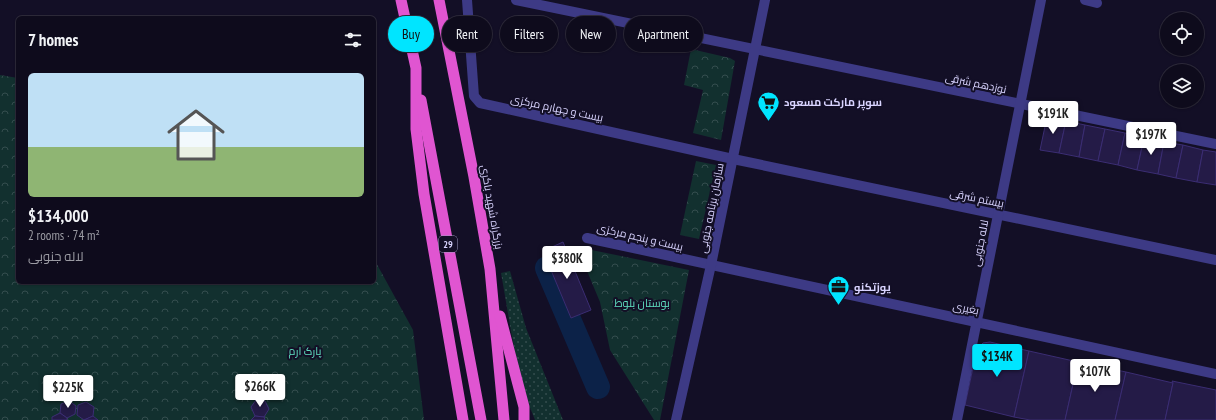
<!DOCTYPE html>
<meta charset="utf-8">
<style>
:root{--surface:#0e0b1c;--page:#171425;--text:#f1f3f6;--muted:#9b9ba3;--line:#2e2b3b;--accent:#00e5ff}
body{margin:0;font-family:"PT Sans Narrow",Cairo,sans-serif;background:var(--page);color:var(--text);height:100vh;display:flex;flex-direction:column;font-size:15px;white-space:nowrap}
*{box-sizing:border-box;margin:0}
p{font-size:13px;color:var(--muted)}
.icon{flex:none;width:22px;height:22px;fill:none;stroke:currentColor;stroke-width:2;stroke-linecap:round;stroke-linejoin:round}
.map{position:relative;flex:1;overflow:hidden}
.panel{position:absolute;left:16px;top:16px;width:360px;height:268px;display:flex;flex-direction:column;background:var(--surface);border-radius:6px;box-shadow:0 1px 3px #0004,0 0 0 1px var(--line)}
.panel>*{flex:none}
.top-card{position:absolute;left:388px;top:16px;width:380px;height:36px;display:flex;gap:8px}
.buttons{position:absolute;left:1160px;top:12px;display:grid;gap:8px}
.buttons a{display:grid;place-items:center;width:44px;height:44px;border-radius:50%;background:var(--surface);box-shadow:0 1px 3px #0004,0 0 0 1px var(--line);font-size:20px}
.price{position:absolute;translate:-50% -34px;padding:0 9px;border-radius:4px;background:#fff;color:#222;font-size:13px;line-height:26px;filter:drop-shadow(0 1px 2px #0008)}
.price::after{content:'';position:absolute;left:50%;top:24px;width:12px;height:9px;margin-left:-6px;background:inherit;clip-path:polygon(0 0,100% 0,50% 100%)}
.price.current{background:var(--accent);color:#111}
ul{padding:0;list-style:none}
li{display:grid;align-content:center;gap:8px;height:212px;padding:0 12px}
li+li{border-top:1px solid var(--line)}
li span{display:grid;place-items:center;height:124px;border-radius:6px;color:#555}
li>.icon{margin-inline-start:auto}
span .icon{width:72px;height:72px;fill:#fffc;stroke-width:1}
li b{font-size:17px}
h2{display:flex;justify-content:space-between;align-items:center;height:48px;padding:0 12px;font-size:17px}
.chip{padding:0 14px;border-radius:18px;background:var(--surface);box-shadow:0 1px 3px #0004,0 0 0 1px var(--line);font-size:14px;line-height:36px}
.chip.current{background:var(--accent);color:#111}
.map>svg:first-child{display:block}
.grass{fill:url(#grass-dots)}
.forest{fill:url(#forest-crowns)}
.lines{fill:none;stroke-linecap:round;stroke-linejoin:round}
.river{stroke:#0c2248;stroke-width:24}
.building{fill:#241b47;stroke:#3b2d73}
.minor{stroke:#3d3a85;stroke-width:10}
.tertiary{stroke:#3d3a85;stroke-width:10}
.trunk{stroke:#e055d1;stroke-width:11}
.labels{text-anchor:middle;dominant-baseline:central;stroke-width:4;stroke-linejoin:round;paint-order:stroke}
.shield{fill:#130f26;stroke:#9e99be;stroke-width:1}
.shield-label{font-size:10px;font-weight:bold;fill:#d9d4ff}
.street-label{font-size:11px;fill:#d9d4ff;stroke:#130f26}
.poi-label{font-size:11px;font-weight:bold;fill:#d9d4ff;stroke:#130f26;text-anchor:start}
.park-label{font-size:11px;fill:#5fe0c0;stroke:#130f26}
</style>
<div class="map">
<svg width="1216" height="420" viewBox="0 0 1216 420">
<defs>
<pattern id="grass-dots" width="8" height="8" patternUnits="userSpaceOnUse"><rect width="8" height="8" fill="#12302f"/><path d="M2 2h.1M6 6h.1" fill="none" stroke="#344d4e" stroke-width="1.8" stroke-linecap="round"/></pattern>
<pattern id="forest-crowns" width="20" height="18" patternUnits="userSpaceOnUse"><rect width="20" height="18" fill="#12302f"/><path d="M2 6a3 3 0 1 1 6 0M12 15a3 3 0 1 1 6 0" fill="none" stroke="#344d4e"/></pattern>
</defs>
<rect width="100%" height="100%" fill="#130f26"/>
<path class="grass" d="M 510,271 L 526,328 L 563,420 L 535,420 C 516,375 510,322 501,273 Z"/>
<g class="forest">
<polygon points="691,49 730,58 735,61 721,140 693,133 703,90 684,85"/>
<polygon points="0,75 18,78 18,282 374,282 374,259 413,330 424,420 0,420"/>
<polygon points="696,161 716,165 699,239 680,235"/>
<polygon points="577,247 689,270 660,420 654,420 610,350 600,302"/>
</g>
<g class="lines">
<polyline class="river" points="547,268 598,387"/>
</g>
<g class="building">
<polygon points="1047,117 1066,121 1059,153 1040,150"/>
<polygon points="1066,121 1085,125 1079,157 1059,153"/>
<polygon points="1085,125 1105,129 1098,161 1079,157"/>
<polygon points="1105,129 1125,133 1118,165 1098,161"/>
<polygon points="1125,133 1144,138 1137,170 1118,165"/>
<polygon points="1144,138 1164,142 1158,174 1137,170"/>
<polygon points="1164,142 1183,145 1176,178 1158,174"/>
<polygon points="1183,145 1203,150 1197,182 1176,178"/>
<polygon points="1203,150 1216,152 1216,185 1197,182"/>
<polygon points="563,242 591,310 571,318 543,251"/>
<polygon points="990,342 1029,351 1014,417 965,405 977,349 983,343"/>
<polygon points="1029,351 1078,362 1065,420 1030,420 1014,417"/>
<polygon points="1078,362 1126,372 1115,420 1065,420"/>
<polygon points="1126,372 1173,383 1165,420 1115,420"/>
<polygon points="1172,381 1216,390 1216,420 1165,420 1173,383"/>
<polygon points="256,400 265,401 269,409 264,417 255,416 251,407"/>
<polygon points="69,401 76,406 75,414 67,418 60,413 61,404"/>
<polygon points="86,402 94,407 93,416 84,420 77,415 78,405"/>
<polygon points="60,413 67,418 67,420 52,420 52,417"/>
<polygon points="93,416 98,420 84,420"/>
<polygon points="255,416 264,417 265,420 251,420"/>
</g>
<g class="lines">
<g class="minor">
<polyline points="467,0 474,96 480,103 733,159 1216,260"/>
<polyline points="516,0 1216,144"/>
<polyline points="1085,0 1097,3"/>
<polyline points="587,238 1216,374"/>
<polyline points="957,420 1041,0"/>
</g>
<polyline class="tertiary" points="676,420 711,265 765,0"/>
<g class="trunk">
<polyline points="401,0 416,68 416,129 424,194 463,420"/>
<polyline points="439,0 474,177 490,269 504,420"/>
<polyline points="421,100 481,420"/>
<polyline points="500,316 524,407 524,420"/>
</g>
</g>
<defs>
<symbol id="supermarket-pin" viewBox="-11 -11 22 30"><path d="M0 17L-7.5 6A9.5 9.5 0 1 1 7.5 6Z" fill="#00e5ff" stroke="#130f26"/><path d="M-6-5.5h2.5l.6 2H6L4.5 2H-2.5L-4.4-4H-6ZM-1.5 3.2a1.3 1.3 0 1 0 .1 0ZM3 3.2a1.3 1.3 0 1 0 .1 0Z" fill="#111"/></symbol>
<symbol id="office-pin" viewBox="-11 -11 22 30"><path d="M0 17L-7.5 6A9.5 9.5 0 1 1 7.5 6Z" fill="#00e5ff" stroke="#130f26"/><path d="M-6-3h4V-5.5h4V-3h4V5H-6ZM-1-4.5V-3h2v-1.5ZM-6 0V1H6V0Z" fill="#111"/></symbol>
</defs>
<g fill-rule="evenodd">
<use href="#supermarket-pin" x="756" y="90" width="25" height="34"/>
<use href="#office-pin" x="826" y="274" width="25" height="34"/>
</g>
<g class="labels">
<rect class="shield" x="439" y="236" width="18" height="16" rx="3"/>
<g class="shield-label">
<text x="448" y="244">29</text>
</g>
<g class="street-label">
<text transform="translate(976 83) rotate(12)">نوزدهم شرقی</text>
<text transform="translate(557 108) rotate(12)">بیست و چهارم مرکزی</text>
<text transform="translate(977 198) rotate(12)">بیستم شرقی</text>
<text transform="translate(492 207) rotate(80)">بزرگراه شهید باکری</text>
<text transform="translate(711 208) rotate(-79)">سازمان برنامه جنوبی</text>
<text transform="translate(640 237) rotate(13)">بیست و پنجم مرکزی</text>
<text transform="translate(980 243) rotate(-79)">لاله جنوبی</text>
<text transform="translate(966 308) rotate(12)">بغیری</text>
</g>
<g class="poi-label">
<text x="784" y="102">سوپر مارکت مسعود</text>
<text x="854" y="287">یوزتکنو</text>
</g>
<g class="park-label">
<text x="642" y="303">بوستان بلوط</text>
<text x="305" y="351">پارک ارم</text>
</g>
</g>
</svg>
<div class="buttons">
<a><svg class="icon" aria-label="locate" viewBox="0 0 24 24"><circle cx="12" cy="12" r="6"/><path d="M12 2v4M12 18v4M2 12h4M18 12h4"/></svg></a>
<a><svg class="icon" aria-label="layers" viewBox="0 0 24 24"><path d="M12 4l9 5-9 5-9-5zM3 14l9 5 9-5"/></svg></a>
</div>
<b class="price" style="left:1053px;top:135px">$191K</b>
<b class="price" style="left:1151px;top:156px">$197K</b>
<b class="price" style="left:567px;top:280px">$380K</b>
<b class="price current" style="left:997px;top:378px">$134K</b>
<b class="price" style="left:1095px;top:393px">$107K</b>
<b class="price" style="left:260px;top:408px">$266K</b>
<b class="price" style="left:68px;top:409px">$225K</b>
<div class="top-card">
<a class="chip current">Buy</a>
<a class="chip">Rent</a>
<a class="chip">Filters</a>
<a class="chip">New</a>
<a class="chip">Apartment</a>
</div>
<section class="panel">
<h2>7 homes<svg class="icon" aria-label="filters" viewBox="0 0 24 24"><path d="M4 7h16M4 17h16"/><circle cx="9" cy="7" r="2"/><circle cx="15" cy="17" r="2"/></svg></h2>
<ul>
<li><span style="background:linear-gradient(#bfe0f5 60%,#8fb573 0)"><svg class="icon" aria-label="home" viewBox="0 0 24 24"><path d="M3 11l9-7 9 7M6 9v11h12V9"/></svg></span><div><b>$134,000</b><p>2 rooms · 74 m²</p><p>لاله جنوبی</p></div></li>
</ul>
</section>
</div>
